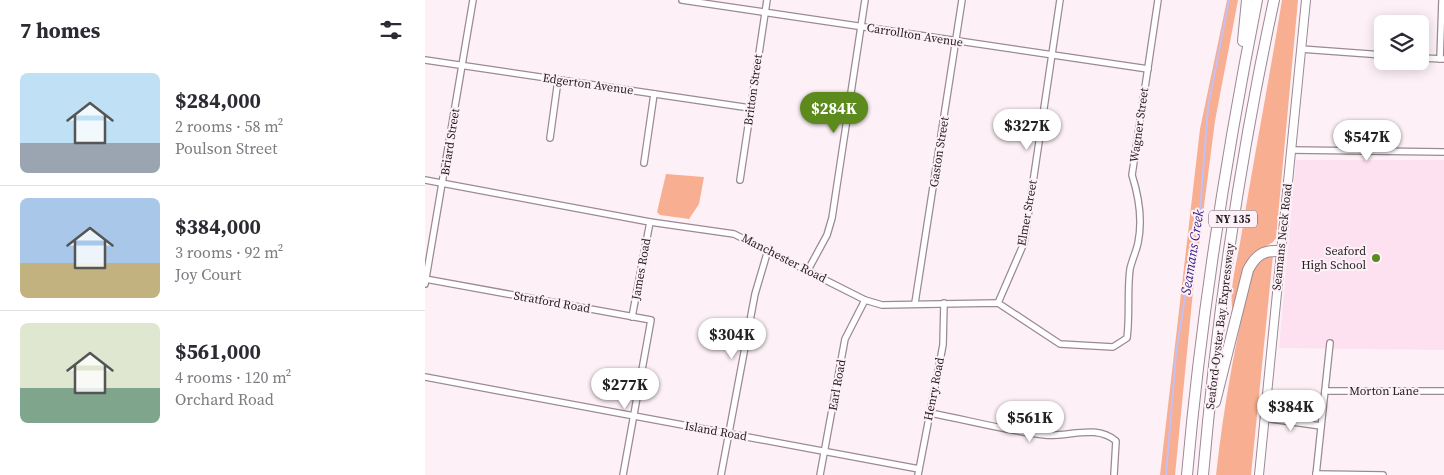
<!DOCTYPE html>
<meta charset="utf-8">
<style>
:root{--surface:#fff;--page:#f2f2f3;--text:#2b2b33;--muted:#7c7c81;--line:#e1e1e2;--accent:#5c8a1c}
body{margin:0;font-family:"Source Serif 4",serif;background:var(--page);color:var(--text);height:100vh;display:flex;flex-direction:column;font-size:19px;white-space:nowrap}
*{box-sizing:border-box;margin:0}
p{font-size:16px;color:var(--muted)}
.icon{flex:none;width:28px;height:28px;fill:none;stroke:currentColor;stroke-width:2;stroke-linecap:round;stroke-linejoin:round}
.map{position:relative;flex:1;overflow:hidden}
.sheet{display:flex;flex-direction:column;background:var(--surface);width:425px}
.sheet>*{flex:none}
.buttons{position:absolute;left:949px;top:15px;display:grid;gap:10px}
.buttons a{display:grid;place-items:center;width:55px;height:55px;border-radius:8px;background:var(--surface);box-shadow:0 2px 12px #0003;font-size:25px}
.price{position:absolute;translate:-50% -42px;padding:0 11px;border-radius:18px;background:#fff;color:#222;font-size:16px;line-height:32px;filter:drop-shadow(0 1px 2px #0008)}
.price::after{content:'';position:absolute;left:50%;top:30px;width:15px;height:11px;margin-left:-8px;background:inherit;clip-path:polygon(0 0,100% 0,50% 100%)}
.price.on{background:var(--accent);color:#fff}
ul{padding:0;list-style:none}
li{display:flex;align-items:center;gap:15px;height:125px;padding:0 20px}
li+li{border-top:1px solid var(--line)}
li span{display:grid;place-items:center;flex:none;width:140px;height:100px;border-radius:8px;color:#555}
li>.icon{margin-inline-start:auto}
span .icon{width:60px;height:60px;fill:#fffc;stroke-width:1}
li b{font-size:21px}
h2{display:flex;justify-content:space-between;align-items:center;height:60px;padding:0 20px;font-size:21px}
main{display:flex;flex:1;min-height:0}
.map>svg:first-child{display:block}
.built{fill:#fde1f0}
.green{fill:#f8ae90}
.lines{fill:none;stroke-linecap:round;stroke-linejoin:round}
.stream{stroke:#c2c1f7;stroke-width:2}
.street-casing{stroke:#9b8993;stroke-width:8}
.secondary-casing{stroke:#9b8993;stroke-width:10}
.highway-casing{stroke:#9b8993;stroke-width:12}
.street{stroke:#fff;stroke-width:5.5}
.secondary{stroke:#fff;stroke-width:8}
.highway{stroke:#fff;stroke-width:10}
.poi-dot{fill:#5c8a1c;stroke:#fdf1f7;stroke-width:2}
.labels{text-anchor:middle;dominant-baseline:central;stroke-width:4;stroke-linejoin:round;paint-order:stroke}
.shield{fill:#fdf1f7;stroke:#675f63;stroke-width:1}
.shield-label{font-size:11px;font-weight:bold;fill:#272024}
.street-label{font-size:12px;fill:#272024;stroke:#fdf1f7}
.poi-label{font-size:12px;fill:#272024;stroke:#fdf1f7;text-anchor:end}
.water-label{font-size:14px;font-style:italic;fill:#382085;stroke:#fdf1f7}
</style>
<main>
<section class="sheet">
<h2>7 homes<svg class="icon" aria-label="filters" viewBox="0 0 24 24"><path d="M4 7h16M4 17h16"/><circle cx="9" cy="7" r="2"/><circle cx="15" cy="17" r="2"/></svg></h2>
<ul>
<li><span style="background:linear-gradient(#bfe0f5 70%,#9aa5b1 0)"><svg class="icon" aria-label="home" viewBox="0 0 24 24"><path d="M3 11l9-7 9 7M6 9v11h12V9"/></svg></span><div><b>$284,000</b><p>2 rooms · 58 m²</p><p>Poulson Street</p></div></li>
<li><span style="background:linear-gradient(#a9c7e8 65%,#c2b280 0)"><svg class="icon" aria-label="home" viewBox="0 0 24 24"><path d="M3 11l9-7 9 7M6 9v11h12V9"/></svg></span><div><b>$384,000</b><p>3 rooms · 92 m²</p><p>Joy Court</p></div></li>
<li><span style="background:linear-gradient(#dfe7d0 65%,#7fa58c 0)"><svg class="icon" aria-label="home" viewBox="0 0 24 24"><path d="M3 11l9-7 9 7M6 9v11h12V9"/></svg></span><div><b>$561,000</b><p>4 rooms · 120 m²</p><p>Orchard Road</p></div></li>
</ul>
</section>
<div class="map">
<svg width="1019" height="475" viewBox="0 0 1019 475">
<rect width="100%" height="100%" fill="#fdf1f7"/>
<polygon class="built" points="871,160 1019,160 1019,350 854,348"/>
<g class="green">
<polygon points="802,0 813,0 790,121 768,291 750,475 735,475 775,129"/>
<path d="M 857,0 L 873,0 L 851,238 C 846,247 833,247 826,257 C 818,269 813,299 809,314 C 802,299 812,260 815,243 C 828,162 844,81 857,0 Z"/>
<polygon points="241,174 279,177 274,204 264,219 235,215 232,212"/>
<path d="M 848,255 L 826,475 L 791,475 C 799,402 812,332 830,261 Z"/>
</g>
<g class="lines">
<polyline class="stream" points="741,475 751,354 765,265 773,237 783,107 804,0"/>
<defs>
<g id="street">
<polyline points="257,0 723,69"/>
<polyline points="876,49 958,55"/>
<polyline points="995,58 1019,59"/>
<polyline points="1015,59 1017,0"/>
<polyline points="0,60 325,108"/>
<polyline points="125,138 133,80"/>
<polyline points="866,150 1019,152"/>
<polyline points="219,163 229,94"/>
<path d="M 0,180 L 225,222 L 309,234 L 440,300 L 457,305 L 573,303 L 635,344 L 688,347 L 702,338 C 705,315 702,291 705,269 C 707,260 711,252 713,243 C 718,219 714,197 707,175 L 733,0"/>
<polyline points="315,180 342,0"/>
<polyline points="383,270 402,235 407,218 440,0"/>
<polyline points="0,279 226,320 198,475"/>
<polyline points="0,284 48,0"/>
<polyline points="490,303 537,0"/>
<polyline points="573,303 599,243 635,0"/>
<polyline points="207,317 225,222"/>
<polyline points="0,377 494,469"/>
<polyline points="900,391 1019,391"/>
<path d="M 505,413 C 543,420 582,431 620,435 C 644,437 671,424 691,441 L 689,475"/>
<polyline points="839,418 896,426"/>
<polyline points="891,474 958,475"/>
<polyline points="296,475 330,294 343,250"/>
<polyline points="395,475 420,339 440,300"/>
<polyline points="493,475 518,345 519,303"/>
<polyline points="891,475 905,343"/>
</g>
<polyline id="secondary" points="834,475 881,0"/>
<g id="highway">
<polyline points="818,41 822,0"/>
<path d="M 790,402 L 823,270 C 831,255 838,250 855,251"/>
<path d="M 762,475 C 776,315 801,157 832,0"/>
<path d="M 778,475 C 792,315 815,157 849,0"/>
</g>
</defs>
<use href="#street" class="street-casing"/>
<use href="#secondary" class="secondary-casing"/>
<use href="#highway" class="highway-casing"/>
<use href="#street" class="street"/>
<use href="#secondary" class="secondary"/>
<use href="#highway" class="highway"/>
</g>
<circle class="poi-dot" cx="951" cy="258" r="5"/>
<g class="labels">
<rect class="shield" x="784" y="210.5" width="48" height="17" rx="4"/>
<g class="shield-label">
<text x="808" y="219">NY 135</text>
</g>
<g class="street-label">
<text transform="translate(490 35) rotate(9)">Carrollton Avenue</text>
<text transform="translate(163 84) rotate(8)">Edgerton Avenue</text>
<text transform="translate(328 90) rotate(-82)">Britton Street</text>
<text transform="translate(714 125) rotate(-82)">Wagner Street</text>
<text transform="translate(25 142) rotate(-81)">Briard Street</text>
<text transform="translate(514 152) rotate(-81)">Gaston Street</text>
<text transform="translate(602 213) rotate(-80)">Elmer Street</text>
<text transform="translate(857 237) rotate(-84)">Seamans Neck Road</text>
<text transform="translate(359 258) rotate(27)">Manchester Road</text>
<text transform="translate(216 269) rotate(-80)">James Road</text>
<text transform="translate(127 302) rotate(10)">Stratford Road</text>
<text transform="translate(795 326) rotate(-83)">Seaford-Oyster Bay Expressway</text>
<text transform="translate(412 385) rotate(-80)">Earl Road</text>
<text transform="translate(509 389) rotate(-79)">Henry Road</text>
<text x="959" y="391">Morton Lane</text>
<text transform="translate(291 431) rotate(10)">Island Road</text>
</g>
<g class="poi-label">
<text x="941" y="251">Seaford<tspan x="941" dy="14">High School</tspan></text>
</g>
<g class="water-label">
<text transform="translate(767 252) rotate(-81)">Seamans Creek</text>
</g>
</g>
</svg>
<div class="buttons">
<a><svg class="icon" aria-label="layers" viewBox="0 0 24 24"><path d="M12 4l9 5-9 5-9-5zM3 14l9 5 9-5"/></svg></a>
</div>
<b class="price on" style="left:409px;top:134px">$284K</b>
<b class="price" style="left:602px;top:151px">$327K</b>
<b class="price" style="left:942px;top:162px">$547K</b>
<b class="price" style="left:307px;top:360px">$304K</b>
<b class="price" style="left:200px;top:410px">$277K</b>
<b class="price" style="left:866px;top:432px">$384K</b>
<b class="price" style="left:605px;top:443px">$561K</b>
</div>
</main>
